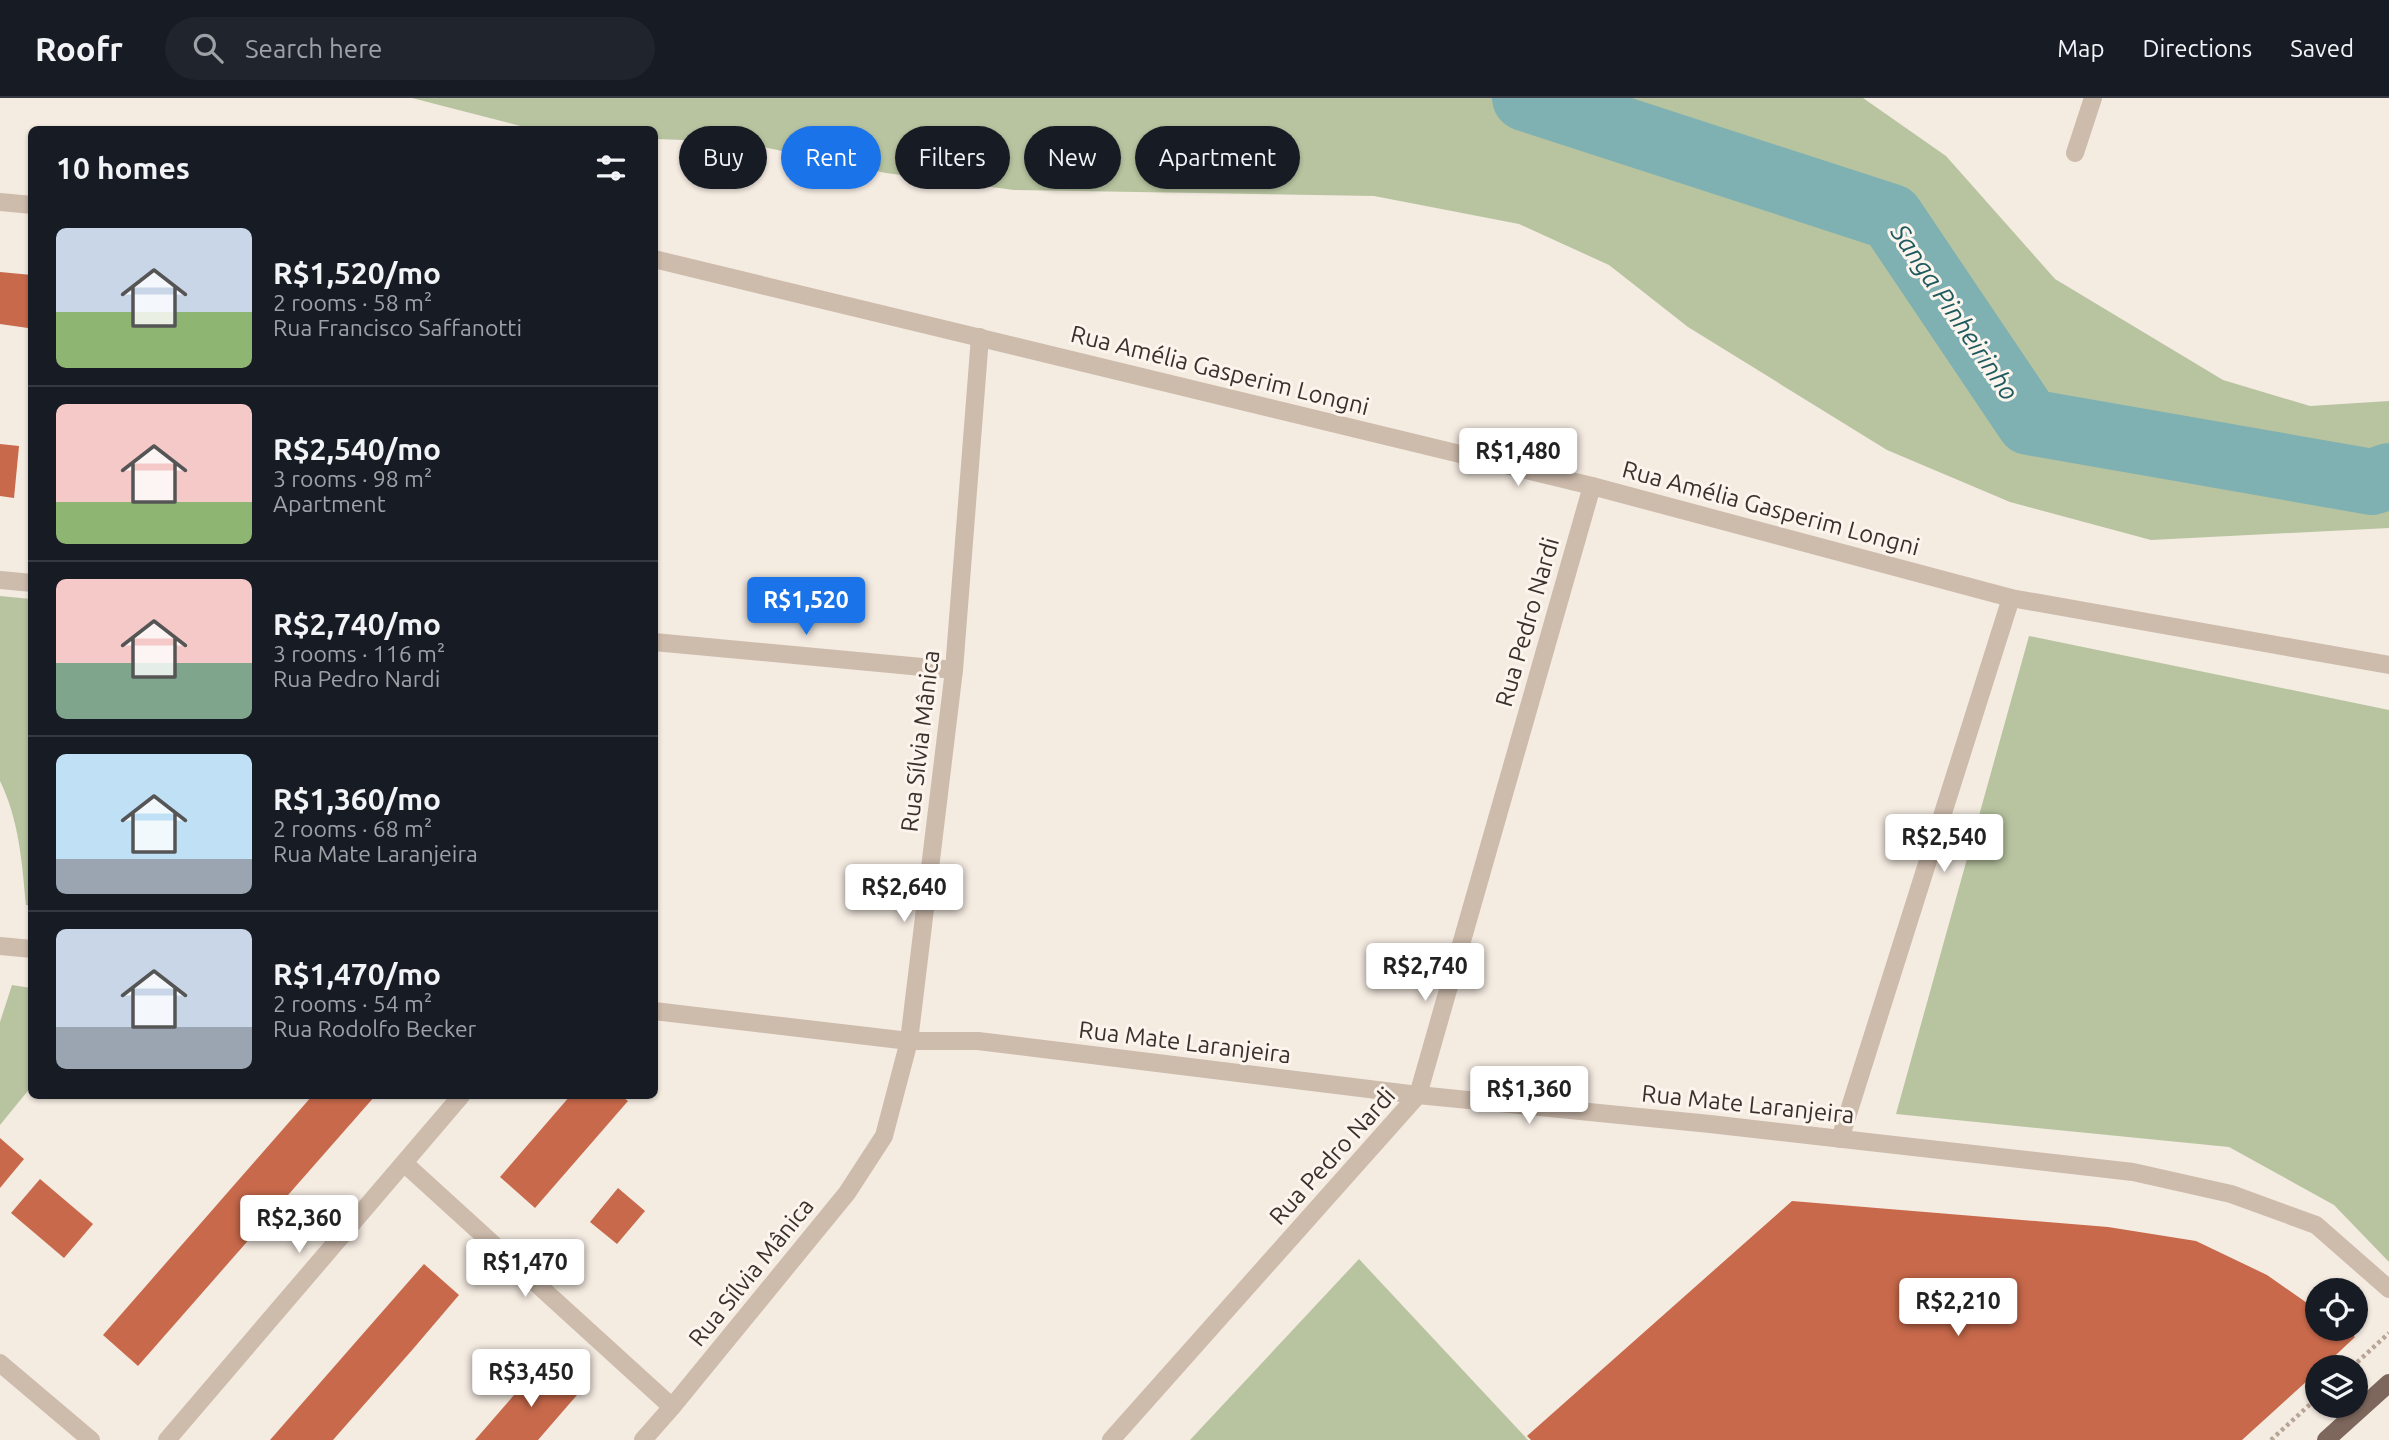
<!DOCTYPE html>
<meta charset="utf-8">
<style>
:root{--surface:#171b24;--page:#20242c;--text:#f1f3f6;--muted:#9ea1a6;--line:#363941;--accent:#1a73e8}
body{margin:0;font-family:Ubuntu,sans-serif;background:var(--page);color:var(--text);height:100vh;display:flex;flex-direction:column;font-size:26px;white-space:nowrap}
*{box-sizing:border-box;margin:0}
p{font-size:23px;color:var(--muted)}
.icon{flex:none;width:38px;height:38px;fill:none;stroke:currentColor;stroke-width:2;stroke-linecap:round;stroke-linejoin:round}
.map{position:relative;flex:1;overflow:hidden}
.panel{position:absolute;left:28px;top:28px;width:630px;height:973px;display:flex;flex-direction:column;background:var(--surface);border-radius:10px;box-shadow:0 2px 5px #0004}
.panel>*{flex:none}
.hud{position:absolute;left:679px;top:28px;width:665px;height:63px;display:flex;gap:14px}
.controls{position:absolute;left:2305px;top:1180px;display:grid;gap:14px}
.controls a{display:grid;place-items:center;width:63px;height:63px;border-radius:50%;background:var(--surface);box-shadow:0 2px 5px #0004;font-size:35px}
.price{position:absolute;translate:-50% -60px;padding:0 16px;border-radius:7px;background:#fff;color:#222;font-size:23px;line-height:46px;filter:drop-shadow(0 2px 4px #0008)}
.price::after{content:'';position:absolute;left:50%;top:42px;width:21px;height:16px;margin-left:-10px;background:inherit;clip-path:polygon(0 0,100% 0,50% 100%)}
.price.current{background:var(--accent);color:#fff}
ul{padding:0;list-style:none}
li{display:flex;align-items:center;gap:21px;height:175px;padding:0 28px}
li+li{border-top:2px solid var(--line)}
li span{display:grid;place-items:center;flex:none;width:196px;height:140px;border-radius:10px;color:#555}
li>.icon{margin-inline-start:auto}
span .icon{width:84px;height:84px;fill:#fffc;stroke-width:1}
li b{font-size:30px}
h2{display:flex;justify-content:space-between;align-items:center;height:84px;padding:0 28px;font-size:30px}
.tag{padding:0 24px;border-radius:32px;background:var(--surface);box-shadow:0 2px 5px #0004;font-size:24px;line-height:63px}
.tag.current{background:var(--accent);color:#fff}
header{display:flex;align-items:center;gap:42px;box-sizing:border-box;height:98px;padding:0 35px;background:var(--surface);border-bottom:2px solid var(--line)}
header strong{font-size:33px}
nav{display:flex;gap:38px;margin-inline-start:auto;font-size:24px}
.search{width:490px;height:63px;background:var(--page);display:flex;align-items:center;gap:18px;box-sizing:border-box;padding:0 24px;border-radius:38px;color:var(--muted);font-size:26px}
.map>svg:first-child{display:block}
.green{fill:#b8c4a0}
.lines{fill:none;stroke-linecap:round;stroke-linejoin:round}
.river{stroke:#7fb0b2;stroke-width:66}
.building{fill:#c8694b}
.path{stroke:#b9a596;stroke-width:4.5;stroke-dasharray:3.5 3.5;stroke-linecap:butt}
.minor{stroke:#cdbbac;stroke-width:18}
.major{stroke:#7d675c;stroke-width:18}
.labels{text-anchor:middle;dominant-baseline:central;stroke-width:6;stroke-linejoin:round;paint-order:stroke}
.street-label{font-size:24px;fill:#3b302b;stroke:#fbf5ee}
.water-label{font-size:26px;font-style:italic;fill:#1f5a5e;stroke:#fbf5ee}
</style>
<header>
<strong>Roofr</strong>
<div class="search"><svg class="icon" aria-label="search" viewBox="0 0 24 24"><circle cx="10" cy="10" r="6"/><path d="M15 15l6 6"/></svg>Search here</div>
<nav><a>Map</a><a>Directions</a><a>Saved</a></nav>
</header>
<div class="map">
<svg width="2389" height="1342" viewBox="0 0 2389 1342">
<rect width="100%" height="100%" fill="#f4ebe1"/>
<g class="green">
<polygon points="412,0 1863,0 1946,58 2055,181 2223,282 2310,308 2389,303 2389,430 2151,442 2010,404 1887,352 1688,229 1609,167 1519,126 1374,98 1014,92 886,75 740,44 655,41 654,32 532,31"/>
<path d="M 0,498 L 31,501 L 31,808 L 26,807 C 22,764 19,722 0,683 Z"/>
<polygon points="2029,538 2389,612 2389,1164 2334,1107 2229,1049 1896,1016"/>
<polygon points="12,887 31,890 31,989 0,1027 0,924"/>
<polygon points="1359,1161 1528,1342 1190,1342"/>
</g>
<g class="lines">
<polyline class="river" points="1525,0 1891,119 2029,324 2372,384 2389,378"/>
</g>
<g class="building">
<polygon points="0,174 32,177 28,230 0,226"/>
<polygon points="0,346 19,348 14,400 0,398"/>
<polygon points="312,998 375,998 138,1268 103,1237"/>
<polygon points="570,998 621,998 628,1003 535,1110 500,1079"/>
<polygon points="0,1040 24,1061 0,1090"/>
<polygon points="40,1081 93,1126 64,1160 11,1115"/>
<polygon points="618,1090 645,1113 617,1146 590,1124"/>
<polygon points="1792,1103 2108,1129 2196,1143 2267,1177 2317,1212 2317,1230 2342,1230 2355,1239 2323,1269 2317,1269 2317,1274 2242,1342 1531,1342 1527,1338"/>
<polygon points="424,1166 459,1197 413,1251 333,1342 270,1342"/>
<polygon points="541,1266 577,1297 538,1342 475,1342"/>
</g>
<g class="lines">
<g class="path">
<polyline points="2352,1269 2389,1235"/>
<polyline points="2271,1342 2317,1300"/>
</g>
<g class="minor">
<polyline points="2075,55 2093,0"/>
<polyline points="0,104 32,107"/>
<polyline points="654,161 1592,388 2011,500 2389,567"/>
<polyline points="0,482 32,485"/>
<polyline points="654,544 954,572"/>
<polyline points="0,848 32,851"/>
<polyline points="654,913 909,943 978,943 1418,997 1710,1026 2133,1074 2231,1096 2316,1127 2389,1191"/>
<polyline points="1840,1041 2011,500"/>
<polyline points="404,1065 672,1309"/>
<polyline points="0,1265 91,1342"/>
<polyline points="167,1342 461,998"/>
<polyline points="643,1342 672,1309 847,1095 884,1038 909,943 954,572 980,239"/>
<polyline points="1111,1342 1418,997 1592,388"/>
</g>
<polyline class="major" points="2326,1342 2389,1285"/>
</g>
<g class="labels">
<g class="street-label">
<text transform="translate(1220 272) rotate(14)">Rua Amélia Gasperim Longni</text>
<text transform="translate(1771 410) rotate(15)">Rua Amélia Gasperim Longni</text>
<text transform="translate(1527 524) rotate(-74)">Rua Pedro Nardi</text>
<text transform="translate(920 643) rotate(-83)">Rua Sílvia Mânica</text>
<text transform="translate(1185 944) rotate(7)">Rua Mate Laranjeira</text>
<text transform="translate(1748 1006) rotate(6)">Rua Mate Laranjeira</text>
<text transform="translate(1332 1058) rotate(-48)">Rua Pedro Nardi</text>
<text transform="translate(751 1174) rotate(-51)">Rua Sílvia Mânica</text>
</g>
<g class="water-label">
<text transform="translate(1955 214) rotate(56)">Sanga Pinheirinho</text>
</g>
</g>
</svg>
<div class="controls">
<a><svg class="icon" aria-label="locate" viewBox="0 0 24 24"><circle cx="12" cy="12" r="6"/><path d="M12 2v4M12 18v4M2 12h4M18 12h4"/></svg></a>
<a><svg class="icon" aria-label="layers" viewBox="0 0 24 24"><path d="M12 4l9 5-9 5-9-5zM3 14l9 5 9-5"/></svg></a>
</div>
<b class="price" style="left:1518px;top:390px">R$1,480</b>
<b class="price current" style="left:806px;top:539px">R$1,520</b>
<b class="price" style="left:1944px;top:776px">R$2,540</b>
<b class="price" style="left:904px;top:826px">R$2,640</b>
<b class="price" style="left:1425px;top:905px">R$2,740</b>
<b class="price" style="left:1529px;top:1028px">R$1,360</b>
<b class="price" style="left:299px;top:1157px">R$2,360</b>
<b class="price" style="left:525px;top:1201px">R$1,470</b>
<b class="price" style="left:1958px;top:1240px">R$2,210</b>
<b class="price" style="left:531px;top:1311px">R$3,450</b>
<div class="hud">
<a class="tag">Buy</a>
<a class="tag current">Rent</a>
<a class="tag">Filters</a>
<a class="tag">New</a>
<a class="tag">Apartment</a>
</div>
<section class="panel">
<h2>10 homes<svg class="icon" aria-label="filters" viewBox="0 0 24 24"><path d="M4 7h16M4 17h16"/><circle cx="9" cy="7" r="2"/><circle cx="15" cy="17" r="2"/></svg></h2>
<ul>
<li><span style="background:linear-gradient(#c9d6e8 60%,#8fb573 0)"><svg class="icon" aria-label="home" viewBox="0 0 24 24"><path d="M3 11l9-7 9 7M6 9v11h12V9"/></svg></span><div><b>R$1,520/mo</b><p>2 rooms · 58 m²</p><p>Rua Francisco Saffanotti</p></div></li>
<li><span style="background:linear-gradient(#f6c9c9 70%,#8fb573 0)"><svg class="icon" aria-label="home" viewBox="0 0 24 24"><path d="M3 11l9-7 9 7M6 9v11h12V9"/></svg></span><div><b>R$2,540/mo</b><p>3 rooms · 98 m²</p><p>Apartment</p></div></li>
<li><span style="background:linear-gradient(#f6c9c9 60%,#7fa58c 0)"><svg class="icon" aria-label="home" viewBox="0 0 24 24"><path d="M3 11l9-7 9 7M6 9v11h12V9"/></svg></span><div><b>R$2,740/mo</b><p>3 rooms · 116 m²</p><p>Rua Pedro Nardi</p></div></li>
<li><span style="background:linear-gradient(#bfe0f5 75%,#9aa5b1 0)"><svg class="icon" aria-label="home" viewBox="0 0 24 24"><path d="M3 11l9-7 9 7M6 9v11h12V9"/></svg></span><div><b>R$1,360/mo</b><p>2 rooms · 68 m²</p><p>Rua Mate Laranjeira</p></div></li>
<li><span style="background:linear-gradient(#c9d6e8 70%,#9aa5b1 0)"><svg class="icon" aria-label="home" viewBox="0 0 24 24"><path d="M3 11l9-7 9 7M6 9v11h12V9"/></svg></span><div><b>R$1,470/mo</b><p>2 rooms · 54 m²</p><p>Rua Rodolfo Becker</p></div></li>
</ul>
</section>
</div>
